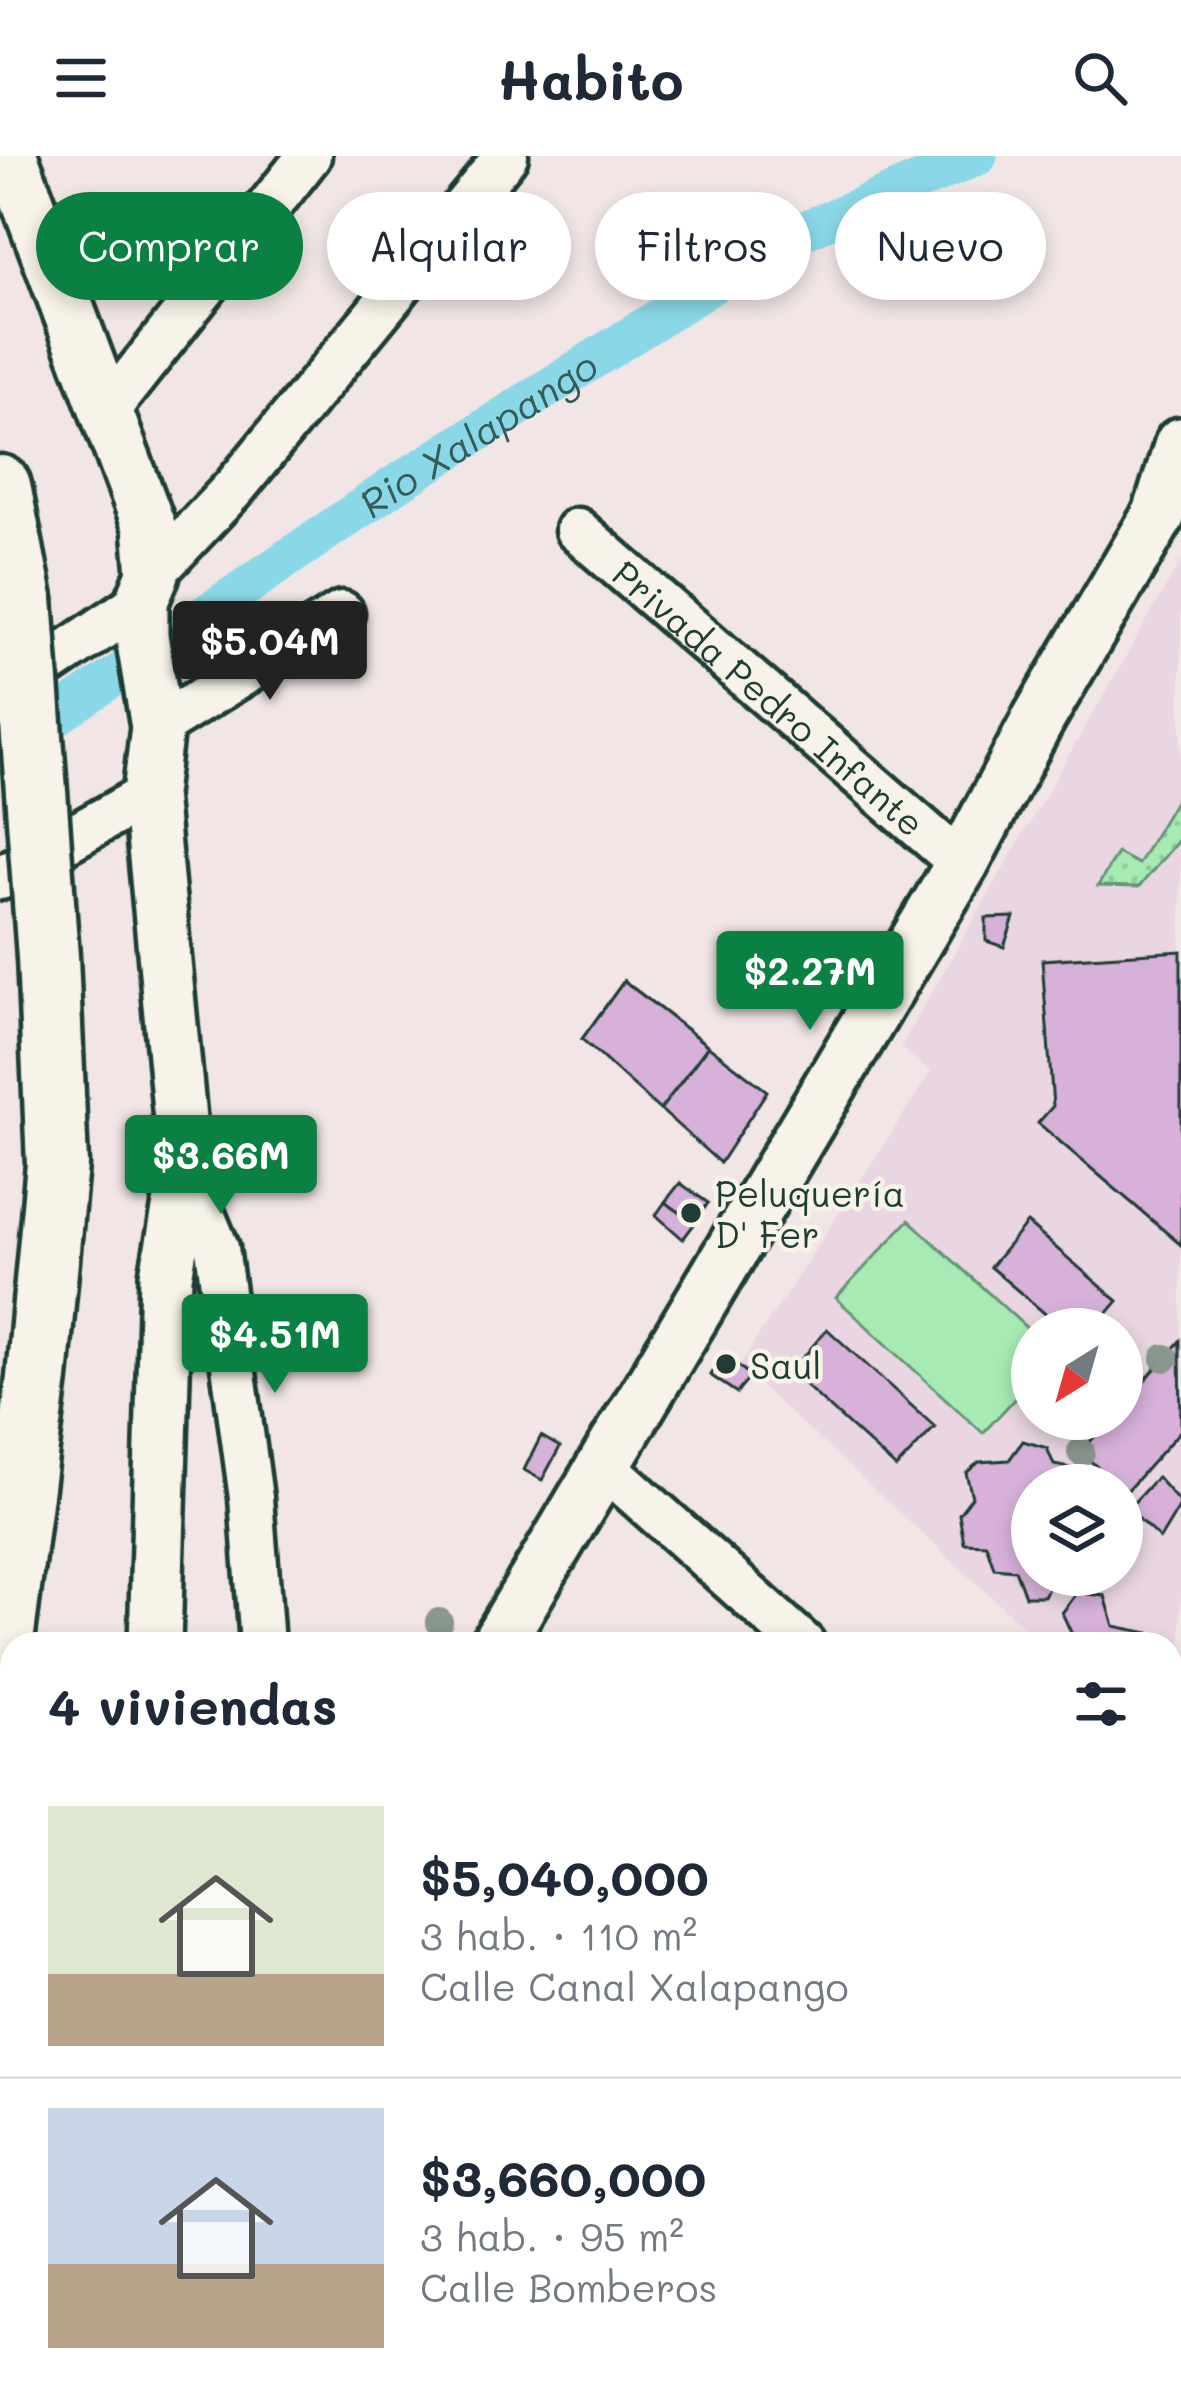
<!DOCTYPE html>
<html lang="es">
<meta charset="utf-8">
<style>
:root{--surface:#fff;--page:#f2f2f3;--text:#1f2937;--muted:#747a83;--line:#e0e1e3;--accent:#0b8043}
body{margin:0;font-family:Mali,sans-serif;background:var(--page);color:var(--text);height:100vh;display:flex;flex-direction:column;font-size:45px;white-space:nowrap}
*{box-sizing:border-box;margin:0}
p{font-size:39px;color:var(--muted)}
.icon{flex:none;width:66px;height:66px;fill:none;stroke:currentColor;stroke-width:2;stroke-linecap:round;stroke-linejoin:round}
.map{position:relative;flex:1;overflow:hidden}
.sheet{position:absolute;left:0px;top:1476px;width:1182px;height:771px;display:flex;flex-direction:column;background:var(--surface);border-radius:36px 36px 0 0;box-shadow:0 6px 18px #0003}
.sheet>*{flex:none}
.guide{position:absolute;left:36px;top:36px;width:1110px;height:108px;display:flex;gap:24px}
.needle{width:78px;rotate:217deg}
.buttons{position:absolute;left:1011px;top:1152px;display:grid;gap:24px}
.buttons a{display:grid;place-items:center;width:132px;height:132px;border-radius:50%;background:var(--surface);box-shadow:0 6px 18px #0003;font-size:60px}
.price{position:absolute;translate:-50% -102px;padding:0 27px;border-radius:12px;background:var(--accent);color:#fff;font-size:39px;line-height:78px;filter:drop-shadow(0 3px 6px #0008)}
.price::after{content:'';position:absolute;left:50%;top:72px;width:36px;height:27px;margin-left:-18px;background:inherit;clip-path:polygon(0 0,100% 0,50% 100%)}
.price.active{background:#222;color:#fff}
ul{padding:0;list-style:none}
li{display:flex;align-items:center;gap:36px;height:300px;padding:0 48px}
li+li{border-top:3px solid var(--line)}
li span{display:grid;place-items:center;flex:none;width:336px;height:240px;border-radius:0px;color:#555}
li>.icon{margin-inline-start:auto}
span .icon{width:144px;height:144px;fill:#fffc;stroke-width:1}
li b{font-size:51px}
h2{display:flex;justify-content:space-between;align-items:center;height:144px;padding:0 48px;font-size:51px}
.pill{padding:0 42px;border-radius:54px;background:var(--surface);box-shadow:0 6px 18px #0003;font-size:42px;line-height:108px}
.pill.active{background:var(--accent);color:#fff}
header{display:flex;justify-content:space-between;align-items:center;height:156px;padding:0 48px;background:var(--surface);font-size:54px;font-weight:800}
.map>svg:first-child{display:block}
.built{fill:#e9d6e2;fill-rule:evenodd}
.grass{fill:url(#grass-dots);stroke:#649474;stroke-width:3}
.pitch{fill:#a8eab4;stroke:#649474;stroke-width:3}
.lines{fill:none;stroke-linecap:round;stroke-linejoin:round}
.canal{stroke:#8ad8e7;stroke-width:39}
.building{fill:#d7b1da;stroke:#1f3d34;stroke-width:3}
.minor-casing{stroke:#1f3d34;stroke-width:51}
.major-casing{stroke:#1f3d34;stroke-width:60}
.highway-casing{stroke:#1f3d34;stroke-width:69}
.minor{stroke:#f7f3e8;stroke-width:42}
.major{stroke:#f7f3e8;stroke-width:51}
.highway{stroke:#f7f3e8;stroke-width:60}
.highway-bridge-casing{stroke:#1f3d34;stroke-width:69;stroke-linecap:butt}
.highway-bridge{stroke:#f7f3e8;stroke-width:60}
.tree{fill:#89978e}
.poi-dot{fill:#1f3d34;stroke:#f7f3e8;stroke-width:4.5}
.labels{text-anchor:middle;dominant-baseline:central;stroke-width:9;stroke-linejoin:round;paint-order:stroke}
.street-label{font-size:36px;fill:#1f3d34;stroke:#f7f3e8}
.poi-label{font-size:36px;fill:#1f3d34;stroke:#f7f3e8;text-anchor:start}
.water-label{font-size:39px;font-style:italic;fill:#345c58;stroke:#f7f3e8}
</style>
<header><svg class="icon" aria-label="menu" viewBox="0 0 24 24"><path d="M4 6h16M4 12h16M4 18h16"/></svg>Habito<svg class="icon" aria-label="search" viewBox="0 0 24 24"><circle cx="10" cy="10" r="6"/><path d="M15 15l6 6"/></svg></header>
<div class="map">
<svg width="1181" height="2245" viewBox="0 0 1181 2245">
<defs>
<pattern id="grass-dots" width="8" height="8" patternUnits="userSpaceOnUse" patternTransform="scale(3)"><rect width="8" height="8" fill="#a8eab4"/><path d="M2 2h.1M6 6h.1" fill="none" stroke="#90ca9b" stroke-width="1.8" stroke-linecap="round"/></pattern>
</defs>
<rect width="100%" height="100%" fill="#f1e6e5"/>
<filter id="ink" filterUnits="userSpaceOnUse"><feTurbulence type="fractalNoise" baseFrequency=".00833" numOctaves="2"/><feDisplacementMap in="SourceGraphic" scale="24" xChannelSelector="R" yChannelSelector="G"/><feConvolveMatrix kernelMatrix="1 2 1 2 8 2 1 2 1" color-interpolation-filters="sRGB"/></filter>
<g filter="url(#ink)">
<g class="built">
<path d="M 1181,405 L 1181,1614 L 1170,1604 L 1170,1488 L 1043,1488 L 739,1210 L 931,916 L 900,891 ZM 1032,1173 L 1122,1173 L 1122,1263 L 1032,1263 ZM 1032,1329 L 1122,1329 L 1122,1419 L 1032,1419 Z"/>
<polygon points="593,2235 795,2235 806,2245 604,2245"/>
</g>
<polygon class="grass" points="1181,635 1181,681 1139,731 1098,730 1117,697 1138,708"/>
<polygon class="pitch" points="909,1064 1032,1177 1032,1224 983,1277 836,1142"/>
<g class="lines">
<path class="canal" id="s1" d="M 0,599 L 390,332 L 784,83 L 978,0"/>
</g>
<g class="building">
<polygon points="1014,761 1004,791 986,785 986,762"/>
<polygon points="1181,795 1181,1089 1038,967 1053,950 1042,804"/>
<polygon points="624,825 767,935 720,1007 582,883"/>
<polygon points="624,825 708,890 660,954 582,883"/>
<polygon points="680,1027 708,1047 695,1067 665,1046"/>
<polygon points="665,1046 695,1067 683,1083 656,1059"/>
<polygon points="1027,1067 1118,1145 1094,1173 1063,1173 990,1111"/>
<polygon points="827,1173 935,1271 896,1312 791,1216"/>
<polygon points="1180,1185 1181,1274 1125,1337 1081,1296 1110,1263 1122,1263 1122,1250"/>
<polygon points="723,1197 751,1220 737,1237 710,1219"/>
<polygon points="541,1280 560,1291 542,1324 524,1314"/>
<polygon points="1023,1285 1047,1292 1054,1309 1075,1313 1079,1329 1032,1329 1032,1419 1055,1419 1044,1440 1025,1440 1015,1414 994,1412 986,1388 964,1387 959,1358 972,1341 966,1317 979,1306 1009,1304"/>
<polygon points="1157,1321 1181,1348 1160,1383 1128,1353"/>
<polygon points="1077,1437 1105,1440 1114,1470 1149,1477 1149,1488 1076,1487 1062,1457"/>
<polygon points="1170,1508 1181,1509 1181,1577 1170,1590"/>
<polygon points="433,2235 577,2235 587,2245 444,2245"/>
</g>
<g class="lines">
<defs>
<g id="minor">
<polyline points="106,256 309,0"/>
<path id="s2" d="M 577,374 L 962,708"/>
<polyline points="153,418 235,331 506,0"/>
<polyline points="9,535 142,445"/>
<polyline points="157,571 342,457"/>
<polyline points="0,722 149,638"/>
<polyline points="185,1016 217,1092 251,1342 262,1488"/>
<polyline points="601,1307 803,1488"/>
<polyline points="1170,1815 1181,1825"/>
<polyline points="1170,2066 1181,2075"/>
<polyline points="1129,2235 1141,2245"/>
</g>
<g id="major">
<polyline points="11,0 149,370 153,418 142,445 142,480 157,571 149,638 185,1016 166,1120 155,1488"/>
<polyline points="497,1488 962,708 1040,560 1159,358 1181,288"/>
<polyline points="0,2006 12,1989"/>
<polyline points="287,2235 298,2245"/>
<polyline points="348,2235 359,2245"/>
<polyline points="59,2245 65,2235"/>
</g>
<g id="highway">
<polyline points="0,330 22,443"/>
<polyline points="0,1508 37,1222 57,1008 48,801"/>
</g>
</defs>
<use href="#minor" class="minor-casing"/>
<use href="#major" class="major-casing"/>
<use href="#highway" class="highway-casing"/>
<use href="#minor" class="minor"/>
<use href="#major" class="major"/>
<use href="#highway" class="highway"/>
<defs>
<polyline id="highway-bridge" points="22,443 48,801"/>
</defs>
<use href="#highway-bridge" class="highway-bridge-casing"/>
<use href="#highway-bridge" class="highway-bridge"/>
</g>
<g class="tree">
<circle cx="1165" cy="1202" r="14"/>
<circle cx="1081" cy="1296" r="14"/>
<circle cx="439" cy="1466" r="14"/>
</g>
</g>
<g class="poi-dot">
<circle cx="691" cy="1057" r="12"/>
<circle cx="726" cy="1208" r="12"/>
</g>
<g class="labels">
<g class="street-label">
<text stroke="none"><textPath href="#s2" startOffset="255">Privada Pedro Infante</textPath></text>
</g>
<g class="poi-label">
<text x="715" y="1036">Peluquería<tspan x="715" dy="41">D' Fer</tspan></text>
<text x="750" y="1208">Saul</text>
</g>
<g class="water-label">
<text stroke="none"><textPath href="#s1" startOffset="576">Rio Xalapango</textPath></text>
</g>
</g>
</svg>
<div class="buttons">
<a><svg class="needle" viewBox="-14 -14 28 28"><path d="M0-13l5 13h-10z" fill="#e53935"/><path d="M0 13l5-13h-10z" fill="#747a83"/></svg></a>
<a><svg class="icon" aria-label="layers" viewBox="0 0 24 24"><path d="M12 4l9 5-9 5-9-5zM3 14l9 5 9-5"/></svg></a>
</div>
<b class="price active" style="left:270px;top:547px">$5.04M</b>
<b class="price" style="left:810px;top:877px">$2.27M</b>
<b class="price" style="left:221px;top:1061px">$3.66M</b>
<b class="price" style="left:275px;top:1240px">$4.51M</b>
<div class="guide">
<a class="pill active">Comprar</a>
<a class="pill">Alquilar</a>
<a class="pill">Filtros</a>
<a class="pill">Nuevo</a>
</div>
<section class="sheet">
<h2>4 viviendas<svg class="icon" aria-label="filters" viewBox="0 0 24 24"><path d="M4 7h16M4 17h16"/><circle cx="9" cy="7" r="2"/><circle cx="15" cy="17" r="2"/></svg></h2>
<ul>
<li><span style="background:linear-gradient(#dfe7d0 70%,#b9a48a 0)"><svg class="icon" aria-label="home" viewBox="0 0 24 24"><path d="M3 11l9-7 9 7M6 9v11h12V9"/></svg></span><div><b>$5,040,000</b><p>3 hab. · 110 m²</p><p>Calle Canal Xalapango</p></div></li>
<li><span style="background:linear-gradient(#c9d6e8 65%,#b9a48a 0)"><svg class="icon" aria-label="home" viewBox="0 0 24 24"><path d="M3 11l9-7 9 7M6 9v11h12V9"/></svg></span><div><b>$3,660,000</b><p>3 hab. · 95 m²</p><p>Calle Bomberos</p></div></li>
</ul>
</section>
</div>
